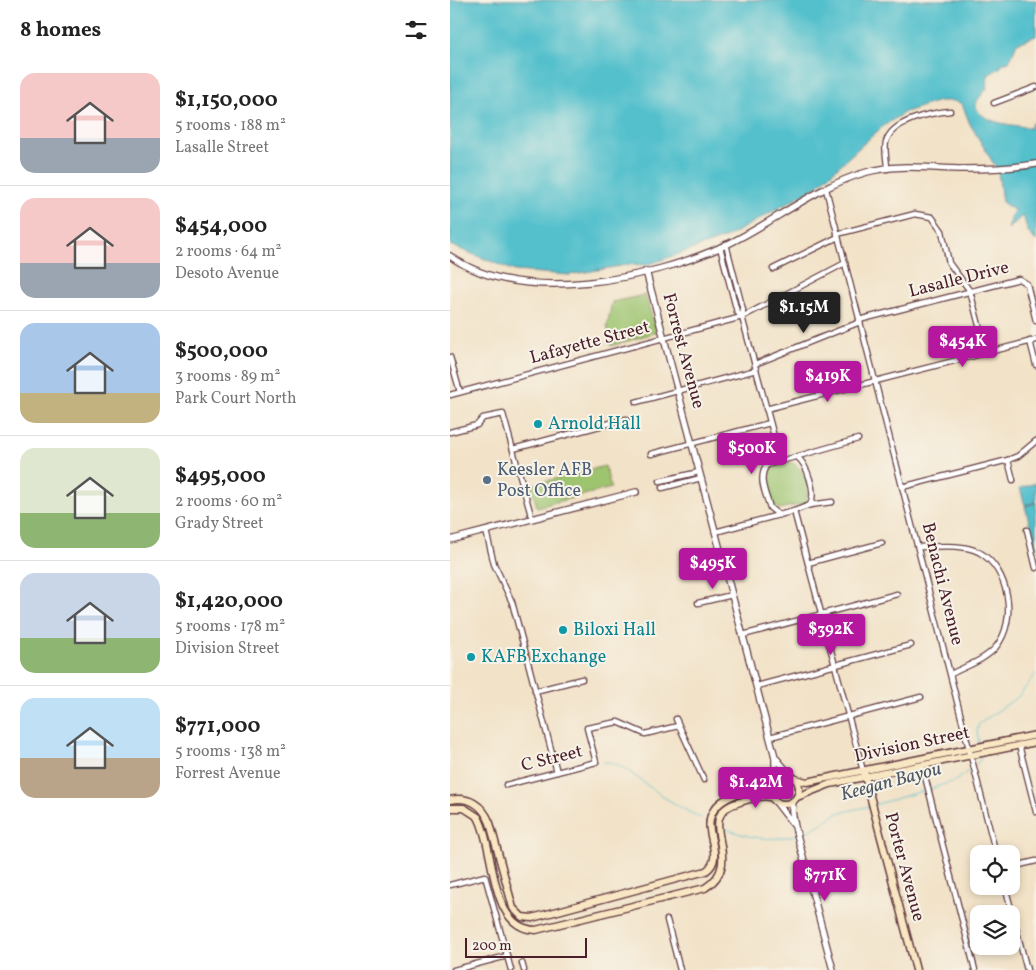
<!DOCTYPE html>
<meta charset="utf-8">
<style>
:root{--surface:#fff;--page:#f2f2f2;--text:#222;--muted:#767676;--line:#e0e0e0;--accent:#b5179e}
body{margin:0;font-family:Vollkorn,serif;background:var(--page);color:var(--text);height:100vh;display:flex;flex-direction:column;font-size:19px;white-space:nowrap}
*{box-sizing:border-box;margin:0}
p{font-size:16px;color:var(--muted)}
.icon{flex:none;width:28px;height:28px;fill:none;stroke:currentColor;stroke-width:2;stroke-linecap:round;stroke-linejoin:round}
.map{position:relative;flex:1;overflow:hidden}
.side{display:flex;flex-direction:column;background:var(--surface);width:450px}
.side>*{flex:none}
.controls{position:absolute;left:520px;top:845px;display:grid;gap:10px}
.controls a{display:grid;place-items:center;width:50px;height:50px;border-radius:10px;background:var(--surface);box-shadow:0 2px 8px #0003;font-size:25px}
.scale{position:absolute;left:15px;bottom:12px;width:122px;box-sizing:border-box;padding-left:5px;border:2px solid #4a1f2b;border-top:0;font-size:14px;line-height:18px;white-space:nowrap;color:#4a1f2b;-webkit-text-stroke:4px #f7f3e8;paint-order:stroke}
.price{position:absolute;translate:-50% -42px;padding:0 11px;border-radius:5px;background:var(--accent);color:#fff;font-size:16px;line-height:32px;filter:drop-shadow(0 1px 2px #0008)}
.price::after{content:'';position:absolute;left:50%;top:30px;width:15px;height:11px;margin-left:-8px;background:inherit;clip-path:polygon(0 0,100% 0,50% 100%)}
.price.on{background:#222;color:#fff}
ul{padding:0;list-style:none}
li{display:flex;align-items:center;gap:15px;height:125px;padding:0 20px}
li+li{border-top:1px solid var(--line)}
li span{display:grid;place-items:center;flex:none;width:140px;height:100px;border-radius:15px;color:#555}
li>.icon{margin-inline-start:auto}
span .icon{width:60px;height:60px;fill:#fffc;stroke-width:1}
li b{font-size:21px}
h2{display:flex;justify-content:space-between;align-items:center;height:60px;padding:0 20px;font-size:21px}
main{display:flex;flex:1;min-height:0}
.map>svg:first-child{display:block}
.green{fill:#9ec46f;stroke:#74724d}
.water{fill:#53c0cc;stroke:#4e707c}
.lines{fill:none;stroke-linecap:round;stroke-linejoin:round}
.stream{stroke:#53c0cc;stroke-width:1}
.minor-casing{stroke:#633c42;stroke-width:7}
.tertiary-casing{stroke:#633c42;stroke-width:8}
.secondary-casing{stroke:#633c42;stroke-width:9}
.minor{stroke:#fff;stroke-width:4.5}
.tertiary{stroke:#fff;stroke-width:5.5}
.secondary{stroke:#f9e7c3;stroke-width:6}
.culture-dot{fill:#0f9aa8;stroke:#f7f3e8;stroke-width:2}
.service-dot{fill:#5c6f8a;stroke:#f7f3e8;stroke-width:2}
.labels{text-anchor:middle;dominant-baseline:central;stroke-width:4;stroke-linejoin:round;paint-order:stroke}
.street-label{font-size:18px;fill:#4a1f2b;stroke:#f7f3e8}
.culture-label{font-size:18px;fill:#0d838f;stroke:#f7f3e8;text-anchor:start}
.service-label{font-size:18px;fill:#4e5e75;stroke:#f7f3e8;text-anchor:start}
.water-label{font-size:19px;font-style:italic;fill:#4d5763;stroke:#f7f3e8}
</style>
<main>
<section class="side">
<h2>8 homes<svg class="icon" aria-label="filters" viewBox="0 0 24 24"><path d="M4 7h16M4 17h16"/><circle cx="9" cy="7" r="2"/><circle cx="15" cy="17" r="2"/></svg></h2>
<ul>
<li><span style="background:linear-gradient(#f6c9c9 65%,#9aa5b1 0)"><svg class="icon" aria-label="home" viewBox="0 0 24 24"><path d="M3 11l9-7 9 7M6 9v11h12V9"/></svg></span><div><b>$1,150,000</b><p>5 rooms · 188 m²</p><p>Lasalle Street</p></div></li>
<li><span style="background:linear-gradient(#f6c9c9 65%,#9aa5b1 0)"><svg class="icon" aria-label="home" viewBox="0 0 24 24"><path d="M3 11l9-7 9 7M6 9v11h12V9"/></svg></span><div><b>$454,000</b><p>2 rooms · 64 m²</p><p>Desoto Avenue</p></div></li>
<li><span style="background:linear-gradient(#a9c7e8 70%,#c2b280 0)"><svg class="icon" aria-label="home" viewBox="0 0 24 24"><path d="M3 11l9-7 9 7M6 9v11h12V9"/></svg></span><div><b>$500,000</b><p>3 rooms · 89 m²</p><p>Park Court North</p></div></li>
<li><span style="background:linear-gradient(#dfe7d0 65%,#8fb573 0)"><svg class="icon" aria-label="home" viewBox="0 0 24 24"><path d="M3 11l9-7 9 7M6 9v11h12V9"/></svg></span><div><b>$495,000</b><p>2 rooms · 60 m²</p><p>Grady Street</p></div></li>
<li><span style="background:linear-gradient(#c9d6e8 65%,#8fb573 0)"><svg class="icon" aria-label="home" viewBox="0 0 24 24"><path d="M3 11l9-7 9 7M6 9v11h12V9"/></svg></span><div><b>$1,420,000</b><p>5 rooms · 178 m²</p><p>Division Street</p></div></li>
<li><span style="background:linear-gradient(#bfe0f5 60%,#b9a48a 0)"><svg class="icon" aria-label="home" viewBox="0 0 24 24"><path d="M3 11l9-7 9 7M6 9v11h12V9"/></svg></span><div><b>$771,000</b><p>5 rooms · 138 m²</p><p>Forrest Avenue</p></div></li>
</ul>
</section>
<div class="map">
<svg width="586" height="970" viewBox="0 0 586 970">
<rect width="100%" height="100%" fill="#f7f3e8"/>
<filter id="ink" filterUnits="userSpaceOnUse"><feTurbulence type="fractalNoise" baseFrequency=".02" numOctaves="2"/><feDisplacementMap in="SourceGraphic" scale="10" xChannelSelector="R" yChannelSelector="G"/><feConvolveMatrix kernelMatrix="1 2 1 2 8 2 1 2 1" color-interpolation-filters="sRGB"/></filter>
<filter id="wash" filterUnits="userSpaceOnUse"><feTurbulence type="fractalNoise" baseFrequency=".0096" numOctaves="4" result="noise"/><feDisplacementMap in="SourceGraphic" scale="20" xChannelSelector="R" yChannelSelector="G"/><feGaussianBlur stdDeviation="1.12" result="paint"/><feColorMatrix in="noise" values="0 0 0 0 0 0 0 0 0 0 0 0 0 0 0 0 0 1.4 0 .05"/><feComposite in="paint" operator="in"/></filter>
<g filter="url(#wash)">
<rect width="100%" height="100%" fill="#f2e2c7"/>
<g class="green">
<polygon points="195,295 207,332 161,346 157,326 162,302"/>
<path d="M 338,462 C 354,463 363,492 354,504 L 328,509 C 320,503 311,477 319,468 C 324,464 332,463 338,462 Z"/>
<polygon points="155,466 161,488 87,507 81,485"/>
</g>
<g class="water">
<path d="M 0,0 L 586,0 L 586,36 L 567,43 L 559,62 L 551,64 L 551,67 L 538,75 L 537,88 L 527,101 L 526,108 C 536,125 562,124 580,128 L 582,123 L 586,122 L 586,241 L 578,232 L 573,215 L 558,229 L 564,210 L 552,202 L 548,171 L 520,124 L 512,104 L 505,101 L 489,101 L 455,112 L 432,127 L 366,187 L 277,237 L 197,265 L 181,264 L 119,275 L 65,271 L 0,245 Z"/>
<polygon points="586,483 586,502 575,505 570,488"/>
<polygon points="586,503 586,548 575,506"/>
</g>
<g class="lines">
<g class="stream">
<polyline points="529,743 527,731 529,724 569,696 586,674"/>
<path d="M 154,762 C 173,762 188,780 204,790 C 219,801 234,810 251,818"/>
<polyline points="525,766 530,760 531,755"/>
<polyline points="480,789 507,780 522,768"/>
<polyline points="424,805 476,790"/>
<path d="M 277,829 C 299,838 321,842 345,835"/>
<polyline points="348,834 357,832 388,813 421,806"/>
</g>
</g>
</g>
<g filter="url(#ink)">
<g class="lines">
<defs>
<g id="minor">
<polyline points="544,103 586,87"/>
<path d="M 437,169 C 437,160 434,150 436,142 C 442,120 481,113 500,111"/>
<polyline points="376,189 546,854"/>
<polyline points="387,234 465,214 482,217 492,231 499,263 520,291 536,352"/>
<polyline points="276,244 293,310 292,317"/>
<polyline points="270,247 287,312 292,317 330,459"/>
<polyline points="323,269 388,237"/>
<polyline points="409,320 569,279 577,284 586,321"/>
<polyline points="580,341 586,365"/>
<polyline points="0,357 10,392"/>
<polyline points="305,364 410,322"/>
<polyline points="0,395 292,317 395,263"/>
<polyline points="186,402 306,370"/>
<polyline points="316,409 586,340"/>
<polyline points="0,432 27,425 33,418 53,414 82,519"/>
<polyline points="63,449 176,419"/>
<polyline points="201,454 320,423"/>
<path d="M 347,457 C 357,464 367,493 360,505"/>
<polyline points="558,460 563,480"/>
<polyline points="210,481 249,472"/>
<polyline points="452,487 558,460 568,456 586,441"/>
<polyline points="212,488 251,478"/>
<polyline points="344,511 413,771"/>
<path d="M 329,515 L 320,508 C 316,494 307,478 317,465 L 408,439"/>
<polyline points="577,530 586,568"/>
<polyline points="36,531 44,564 62,602 107,772"/>
<polyline points="265,532 344,511 360,505 382,502"/>
<path d="M 468,547 C 487,547 511,543 529,552 C 559,569 568,620 546,647 C 535,660 516,666 501,674"/>
<polyline points="358,563 432,543"/>
<polyline points="248,603 282,595"/>
<polyline points="293,635 447,594"/>
<polyline points="307,686 461,645"/>
<polyline points="85,691 132,679"/>
<polyline points="226,719 254,780"/>
<polyline points="320,737 471,697"/>
<polyline points="569,745 586,812"/>
<polyline points="472,765 525,970"/>
<polyline points="56,785 146,762 137,728 168,722 195,734 228,726"/>
<polyline points="561,867 586,861"/>
<polyline points="0,885 35,876 61,970"/>
<polyline points="555,886 577,970"/>
<polyline points="217,920 230,970"/>
<polyline points="72,963 74,970"/>
<polyline points="4,970 57,956"/>
</g>
<g id="tertiary">
<path d="M 0,256 C 71,307 202,279 276,245 C 323,223 366,186 417,172 C 448,163 482,169 514,169 C 538,169 563,168 586,164"/>
<polyline points="196,271 325,757 325,776"/>
<polyline points="0,540 186,492"/>
<polyline points="325,757 341,776"/>
<polyline points="343,801 342,811 345,827 383,970"/>
<polyline points="326,802 343,824"/>
</g>
<g id="secondary">
<polyline points="414,773 466,970"/>
<circle cx="334" cy="789" r="15"/>
<polyline points="345,779 357,782 586,735"/>
<polyline points="347,797 380,784 586,742"/>
<path d="M 0,800 C 19,796 33,805 40,823 L 63,908 L 72,917 L 82,918 L 256,871 C 276,857 252,832 262,813 C 274,790 304,794 322,779"/>
<path d="M 0,808 L 14,808 L 28,817 C 46,849 38,929 86,930 L 255,888 C 299,860 239,816 290,802 C 300,799 310,795 320,797"/>
</g>
</defs>
<use href="#minor" class="minor-casing"/>
<use href="#tertiary" class="tertiary-casing"/>
<use href="#secondary" class="secondary-casing"/>
<use href="#minor" class="minor"/>
<use href="#tertiary" class="tertiary"/>
<use href="#secondary" class="secondary"/>
</g>
</g>
<g class="culture-dot">
<circle cx="88" cy="424" r="5"/>
<circle cx="113" cy="630" r="5"/>
<circle cx="21" cy="657" r="5"/>
</g>
<circle class="service-dot" cx="37" cy="480" r="5"/>
<g class="labels">
<g class="street-label">
<text transform="translate(509 280) rotate(-14)">Lasalle Drive</text>
<text transform="translate(140 343) rotate(-15)">Lafayette Street</text>
<text transform="translate(233 351) rotate(75)">Forrest Avenue</text>
<text transform="translate(492 584) rotate(76)">Benachi Avenue</text>
<text transform="translate(462 745) rotate(-12)">Division Street</text>
<text transform="translate(102 759) rotate(-14)">C Street</text>
<text transform="translate(454 867) rotate(75)">Porter Avenue</text>
</g>
<g class="culture-label">
<text x="98" y="424">Arnold Hall</text>
<text x="123" y="630">Biloxi Hall</text>
<text x="31" y="657">KAFB Exchange</text>
</g>
<g class="service-label">
<text x="47" y="470">Keesler AFB<tspan x="47" dy="21">Post Office</tspan></text>
</g>
<g class="water-label">
<text transform="translate(441 782) rotate(-15)">Keegan Bayou</text>
</g>
</g>
</svg>
<div class="controls">
<a><svg class="icon" aria-label="locate" viewBox="0 0 24 24"><circle cx="12" cy="12" r="6"/><path d="M12 2v4M12 18v4M2 12h4M18 12h4"/></svg></a>
<a><svg class="icon" aria-label="layers" viewBox="0 0 24 24"><path d="M12 4l9 5-9 5-9-5zM3 14l9 5 9-5"/></svg></a>
</div>
<div class="scale">200 m</div>
<b class="price on" style="left:354px;top:334px">$1.15M</b>
<b class="price" style="left:513px;top:368px">$454K</b>
<b class="price" style="left:378px;top:403px">$419K</b>
<b class="price" style="left:302px;top:475px">$500K</b>
<b class="price" style="left:263px;top:590px">$495K</b>
<b class="price" style="left:381px;top:656px">$392K</b>
<b class="price" style="left:306px;top:809px">$1.42M</b>
<b class="price" style="left:375px;top:902px">$771K</b>
</div>
</main>
